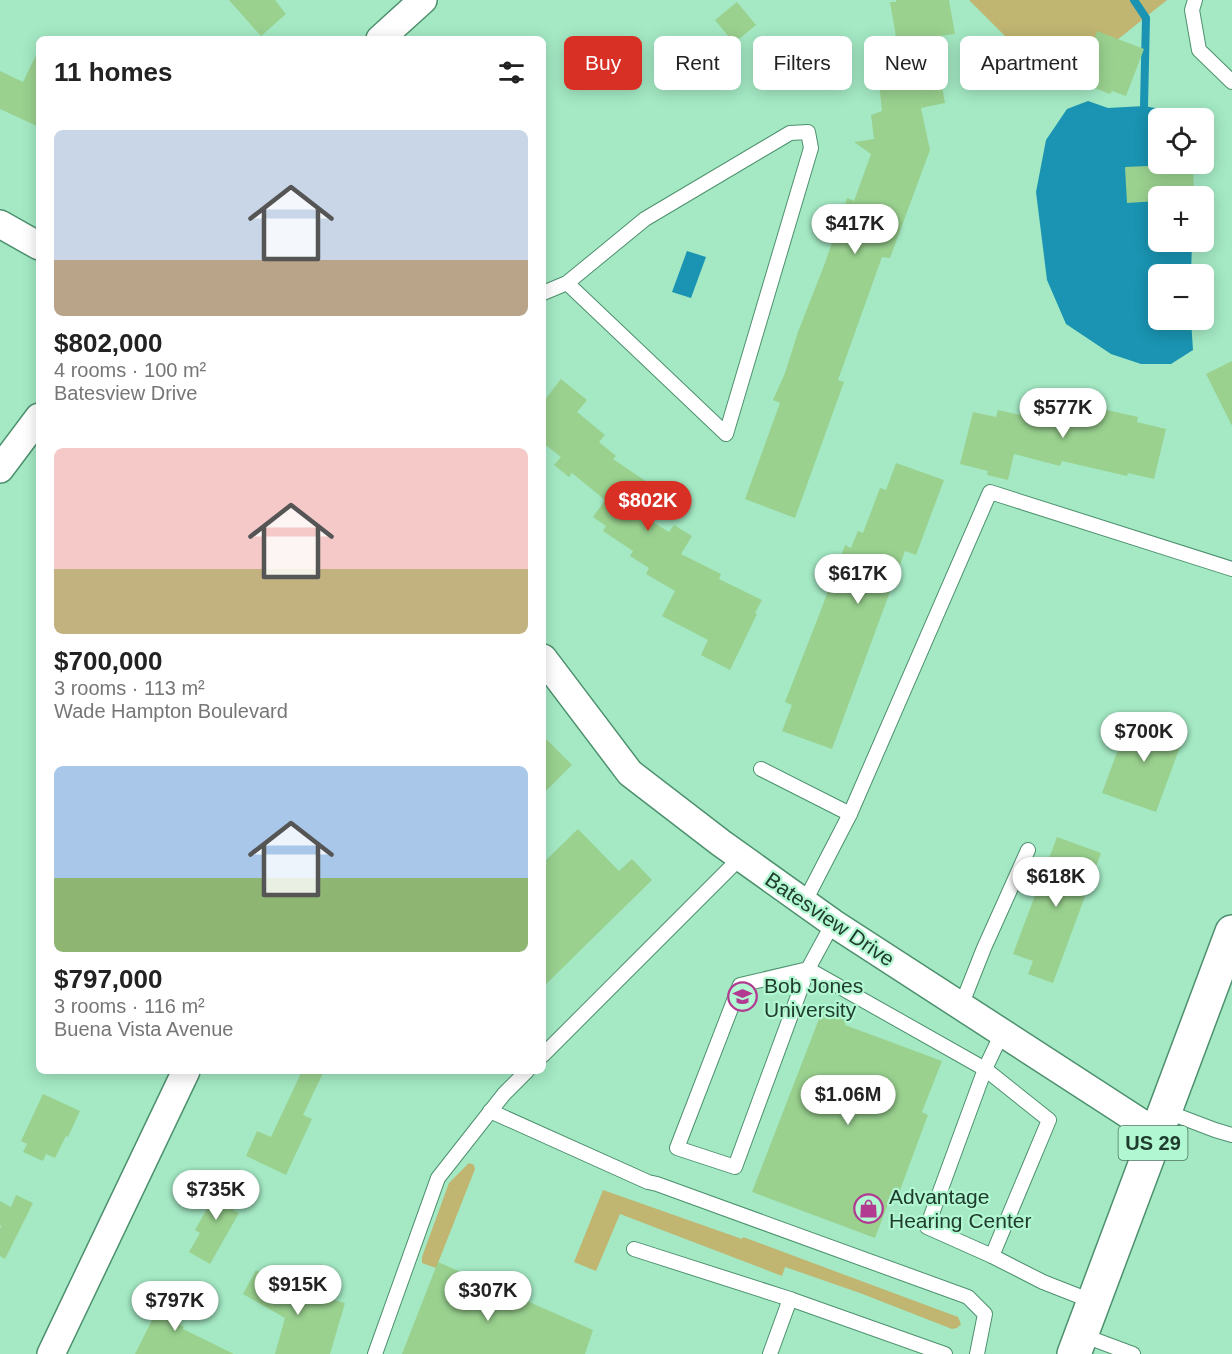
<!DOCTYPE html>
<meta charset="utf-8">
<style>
:root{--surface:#fff;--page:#f2f2f2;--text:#222;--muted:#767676;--accent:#d93025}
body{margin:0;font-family:Helvetica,sans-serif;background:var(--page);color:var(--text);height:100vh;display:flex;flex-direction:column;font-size:22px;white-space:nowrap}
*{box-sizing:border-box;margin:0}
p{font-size:20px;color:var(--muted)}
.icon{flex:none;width:33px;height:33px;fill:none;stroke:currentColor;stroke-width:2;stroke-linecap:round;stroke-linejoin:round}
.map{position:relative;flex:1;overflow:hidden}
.details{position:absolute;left:36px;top:36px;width:510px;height:1038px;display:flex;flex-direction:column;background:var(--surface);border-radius:9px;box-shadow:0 3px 15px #0003}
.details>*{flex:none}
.guide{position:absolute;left:564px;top:36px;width:570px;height:54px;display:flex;gap:12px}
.controls{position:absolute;left:1148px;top:108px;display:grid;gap:12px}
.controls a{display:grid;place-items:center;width:66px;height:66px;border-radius:9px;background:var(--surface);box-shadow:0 3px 15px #0003;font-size:30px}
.price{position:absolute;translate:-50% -51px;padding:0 14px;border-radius:21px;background:#fff;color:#222;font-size:20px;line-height:39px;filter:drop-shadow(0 2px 3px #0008)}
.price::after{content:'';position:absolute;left:50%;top:36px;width:18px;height:14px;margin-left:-9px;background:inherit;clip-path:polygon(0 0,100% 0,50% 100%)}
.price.on{background:var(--accent);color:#fff}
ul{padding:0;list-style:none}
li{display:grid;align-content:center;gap:12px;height:318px;padding:0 18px}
li span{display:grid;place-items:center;height:186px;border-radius:9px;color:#555}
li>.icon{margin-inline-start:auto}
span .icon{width:108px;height:108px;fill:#fffc;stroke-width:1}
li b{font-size:26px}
h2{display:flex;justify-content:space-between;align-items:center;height:72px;padding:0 18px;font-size:26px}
.tag{padding:0 21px;border-radius:9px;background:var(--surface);box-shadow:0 3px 15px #0003;font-size:21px;line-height:54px}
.tag.on{background:var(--accent);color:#fff}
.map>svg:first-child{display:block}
.green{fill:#c0b571}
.water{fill:#1a94b2}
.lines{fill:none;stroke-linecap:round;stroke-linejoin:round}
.stream{stroke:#1a94b2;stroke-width:8}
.building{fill:#9ad18f}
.service-casing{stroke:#4d906e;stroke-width:16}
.minor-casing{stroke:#4d906e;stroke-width:30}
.primary-casing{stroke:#4d906e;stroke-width:36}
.service{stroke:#fff;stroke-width:14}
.minor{stroke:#fff;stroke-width:27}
.primary{stroke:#fff;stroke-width:33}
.labels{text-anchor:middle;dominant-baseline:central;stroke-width:4.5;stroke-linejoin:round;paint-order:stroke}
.shield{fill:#b1f7d1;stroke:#4c745f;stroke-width:1.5}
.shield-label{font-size:20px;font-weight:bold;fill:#203c2e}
.street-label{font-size:21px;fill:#203c2e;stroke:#b1f7d1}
.poi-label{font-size:21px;fill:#203c2e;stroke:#b1f7d1;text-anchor:start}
</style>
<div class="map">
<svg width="1232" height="1354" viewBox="0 0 1232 1354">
<rect width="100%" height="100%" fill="#a4e9c4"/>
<g class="green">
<polygon points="969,0 1167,0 1057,88"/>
<polygon points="469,1163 474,1165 475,1169 436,1268 422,1263 422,1257 449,1183"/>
<polygon points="603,1190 742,1239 743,1237 958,1317 961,1324 957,1328 952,1329 860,1293 785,1267 782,1276 620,1214 596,1271 574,1262"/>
</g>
<g class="water">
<polygon points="1088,101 1108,108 1144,106 1183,113 1184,118 1158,118 1158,164 1186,164 1188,196 1158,196 1158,242 1192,242 1191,274 1158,274 1158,320 1191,320 1193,350 1171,364 1141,364 1111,354 1066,324 1047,280 1036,192 1046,140 1067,109"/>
<polygon points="687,251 706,257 691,298 672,292"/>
</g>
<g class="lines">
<polyline class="stream" points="1134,0 1146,18 1144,106"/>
</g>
<g class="building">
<polygon points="229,0 275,0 286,14 261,36"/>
<polygon points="896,0 949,0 955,34 933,37 945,103 921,108 930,150 890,258 882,257 838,380 844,382 795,518 745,499 780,403 773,400 785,373 798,332 825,263 847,198 854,201 871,154 854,142 874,139 871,115 882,111 878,72 886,72 881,46 897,43 890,2 896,2"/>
<polygon points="737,2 756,25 734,43 715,20"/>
<polygon points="1097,31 1144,49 1126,96 1112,91 1110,94 1079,82"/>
<polygon points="39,49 39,127 0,109 0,71 23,82"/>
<polygon points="1193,164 1194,196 1158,196 1158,201 1127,203 1125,167"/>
<polygon points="1232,361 1232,426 1206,374"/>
<polygon points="561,379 587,400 577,412 605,435 599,442 616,456 613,459 653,486 636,512 669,532 674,525 692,536 681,554 721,574 719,579 762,600 755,613 757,614 730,670 701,655 708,640 662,616 675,591 646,574 649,568 630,556 633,551 603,531 606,526 593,517 605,500 572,473 569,477 554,465 561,457 543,443 543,402"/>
<polygon points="1039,395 1138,417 1137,422 1166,429 1154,479 1128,473 1127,476 1062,461 1060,466 1014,454 1008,480 987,475 988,471 960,464 973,412 996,417 998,410 1020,415 1025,396 1038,399"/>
<polygon points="896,463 944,480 916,555 905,551 832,749 782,731 792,705 785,702 821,610 845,545 851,548 858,531 863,533 880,488 886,490"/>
<polygon points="1131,714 1185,733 1156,812 1102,793"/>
<polygon points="543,736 572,765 543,794"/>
<polygon points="578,829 619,871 632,859 652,880 543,987 543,863"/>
<polygon points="1057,837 1101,853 1053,983 1028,974 1033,961 1013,954"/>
<polygon points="824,1006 849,1015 845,1025 942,1061 922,1112 928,1115 900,1190 894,1188 875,1238 752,1192"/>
<polygon points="302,1071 324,1071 303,1115 312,1119 286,1175 246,1156 257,1131 271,1137"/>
<polygon points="43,1094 80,1111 68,1137 66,1136 55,1158 46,1154 43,1161 23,1152 27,1144 21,1141"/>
<polygon points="220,1179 243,1192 233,1210 239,1213 210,1264 189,1252 200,1233 195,1230 212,1200 209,1198"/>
<polygon points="16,1195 33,1203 5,1259 0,1256 0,1229 1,1226 0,1225 0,1201 11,1207"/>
<polygon points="438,1262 593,1330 585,1354 402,1354"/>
<polygon points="256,1270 286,1287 345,1303 330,1354 275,1354 285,1318 243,1294"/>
<polygon points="171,1290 192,1301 180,1325 184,1327 183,1329 234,1354 135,1354 156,1312 159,1313"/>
</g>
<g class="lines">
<defs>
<g id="service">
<polyline points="1195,0 1192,10 1199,50 1232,82"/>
<polyline points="543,293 567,283 645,219 790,133 808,132 811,148 726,434 567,283"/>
<polyline points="761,769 850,814"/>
<polyline points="804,903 850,814 990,492 1232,569"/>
<polyline points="833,923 808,969 735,1167 677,1148 740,985 808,969 985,1069 1049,1120 992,1256"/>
<polyline points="961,1006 984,948 1028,850"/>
<polyline points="1002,1033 985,1069 927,1227 992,1256 1043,1282 1094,1302"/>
<polyline points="543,1055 740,858"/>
<polyline points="490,1111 648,1182 657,1184 968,1297 985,1314 977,1354"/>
<polyline points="1165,1111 1215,1130 1232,1135"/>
<polyline points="634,1249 790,1299"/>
<polyline points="1082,1335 1133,1354"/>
<polyline points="375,1354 438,1178 504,1094 527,1071"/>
<polyline points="770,1354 790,1299 945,1354"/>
</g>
<g id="minor">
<polyline points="380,39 423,0"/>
<polyline points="0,224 39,246"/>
<polyline points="0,469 39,417"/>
<polyline points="543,658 630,773 721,843 833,923 1157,1133"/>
<polyline points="51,1354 186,1071"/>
</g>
<polyline id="primary" points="1074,1354 1232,932"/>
</defs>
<use href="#service" class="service-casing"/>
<use href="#minor" class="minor-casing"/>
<use href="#primary" class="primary-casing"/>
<use href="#service" class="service"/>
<use href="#minor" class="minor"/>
<use href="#primary" class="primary"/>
</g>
<defs>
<symbol id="university-ring" viewBox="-11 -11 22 22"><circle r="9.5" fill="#b1f7d1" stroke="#b23b91" stroke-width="1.5"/><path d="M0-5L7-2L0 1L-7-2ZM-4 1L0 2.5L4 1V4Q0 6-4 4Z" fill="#b23b91"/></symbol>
<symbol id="shop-ring" viewBox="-11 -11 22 22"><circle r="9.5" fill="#b1f7d1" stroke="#b23b91" stroke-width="1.5"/><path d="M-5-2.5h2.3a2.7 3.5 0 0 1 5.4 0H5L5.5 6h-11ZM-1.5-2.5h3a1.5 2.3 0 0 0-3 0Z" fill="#b23b91"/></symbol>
</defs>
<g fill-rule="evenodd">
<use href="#university-ring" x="726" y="980" width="33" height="33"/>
<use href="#shop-ring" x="852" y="1192" width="33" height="33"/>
</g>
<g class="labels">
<rect class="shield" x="1118.5" y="1126" width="69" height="34" rx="4.5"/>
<g class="shield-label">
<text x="1153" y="1143">US 29</text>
</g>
<g class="street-label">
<text transform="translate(830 919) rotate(34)">Batesview Drive</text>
</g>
<g class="poi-label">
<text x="764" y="985">Bob Jones<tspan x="764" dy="24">University</tspan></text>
<text x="889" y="1196">Advantage<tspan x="889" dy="24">Hearing Center</tspan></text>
</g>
</g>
</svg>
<div class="controls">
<a><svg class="icon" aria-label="locate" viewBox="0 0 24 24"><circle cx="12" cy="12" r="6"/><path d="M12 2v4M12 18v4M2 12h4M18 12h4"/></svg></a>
<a>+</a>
<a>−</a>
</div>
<b class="price" style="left:855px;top:255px">$417K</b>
<b class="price" style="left:1063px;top:439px">$577K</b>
<b class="price on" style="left:648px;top:532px">$802K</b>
<b class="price" style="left:858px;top:605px">$617K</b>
<b class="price" style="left:1144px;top:763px">$700K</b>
<b class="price" style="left:1056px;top:908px">$618K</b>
<b class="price" style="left:848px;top:1126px">$1.06M</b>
<b class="price" style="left:216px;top:1221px">$735K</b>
<b class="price" style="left:298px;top:1316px">$915K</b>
<b class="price" style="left:488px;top:1322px">$307K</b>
<b class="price" style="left:175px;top:1332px">$797K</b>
<div class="guide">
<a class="tag on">Buy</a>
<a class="tag">Rent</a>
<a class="tag">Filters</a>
<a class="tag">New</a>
<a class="tag">Apartment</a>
</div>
<section class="details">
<h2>11 homes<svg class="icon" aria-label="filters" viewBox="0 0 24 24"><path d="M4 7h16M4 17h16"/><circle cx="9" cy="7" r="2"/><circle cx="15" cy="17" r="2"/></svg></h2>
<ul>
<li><span style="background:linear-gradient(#c9d6e8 70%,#b9a48a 0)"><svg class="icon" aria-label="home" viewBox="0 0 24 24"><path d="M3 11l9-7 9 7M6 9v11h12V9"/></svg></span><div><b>$802,000</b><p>4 rooms · 100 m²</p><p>Batesview Drive</p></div></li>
<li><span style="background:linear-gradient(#f6c9c9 65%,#c2b280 0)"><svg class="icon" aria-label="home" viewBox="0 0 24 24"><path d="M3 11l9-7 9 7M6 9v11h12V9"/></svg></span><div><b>$700,000</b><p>3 rooms · 113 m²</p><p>Wade Hampton Boulevard</p></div></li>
<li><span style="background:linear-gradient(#a9c7e8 60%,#8fb573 0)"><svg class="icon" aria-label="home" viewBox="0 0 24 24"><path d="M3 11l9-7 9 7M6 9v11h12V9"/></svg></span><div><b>$797,000</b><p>3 rooms · 116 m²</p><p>Buena Vista Avenue</p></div></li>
</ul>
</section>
</div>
